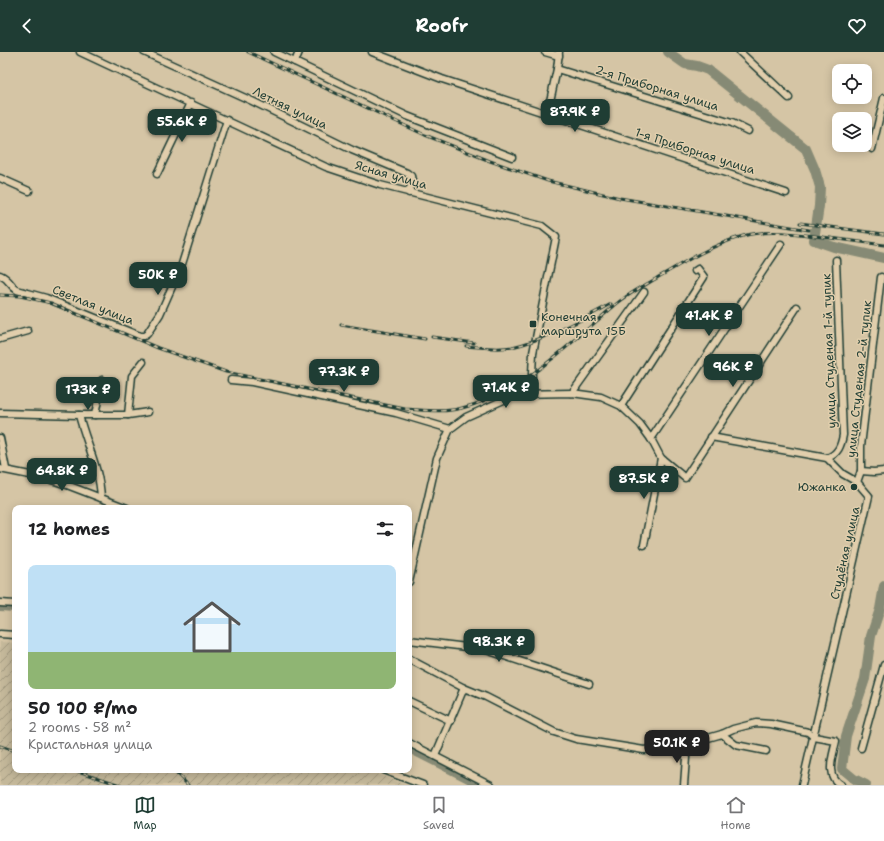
<!DOCTYPE html>
<meta charset="utf-8">
<style>
:root{--surface:#fff;--page:#f2f2f2;--text:#202124;--muted:#757577;--line:#e0e0e0;--accent:#1f3d34}
body{margin:0;font-family:"Shantell Sans",sans-serif;background:var(--page);color:var(--text);height:100vh;display:flex;flex-direction:column;font-size:15px;white-space:nowrap}
*{box-sizing:border-box;margin:0}
p{font-size:13px;color:var(--muted)}
.icon{flex:none;width:22px;height:22px;fill:none;stroke:currentColor;stroke-width:2;stroke-linecap:round;stroke-linejoin:round}
.map{position:relative;flex:1;overflow:hidden}
.sheet{position:absolute;left:12px;top:453px;width:400px;height:268px;display:flex;flex-direction:column;background:var(--surface);border-radius:8px;box-shadow:0 2px 10px #0003}
.sheet>*{flex:none}
.fabs{position:absolute;left:832px;top:12px;display:grid;gap:8px}
.fabs a{display:grid;place-items:center;width:40px;height:40px;border-radius:8px;background:var(--surface);box-shadow:0 2px 10px #0003;font-size:20px}
.price{position:absolute;translate:-50% -34px;padding:0 9px;border-radius:8px;background:var(--accent);color:#fff;font-size:13px;line-height:26px;filter:drop-shadow(0 1px 2px #0008)}
.price::after{content:'';position:absolute;left:50%;top:24px;width:12px;height:9px;margin-left:-6px;background:inherit;clip-path:polygon(0 0,100% 0,50% 100%)}
.price.active{background:#222;color:#fff}
ul{padding:0;list-style:none}
li{display:grid;align-content:center;gap:8px;height:212px;padding:0 16px}
li+li{border-top:1px solid var(--line)}
li span{display:grid;place-items:center;height:124px;border-radius:8px;color:#555}
li>.icon{margin-inline-start:auto}
span .icon{width:72px;height:72px;fill:#fffc;stroke-width:1}
li b{font-size:17px}
h2{display:flex;justify-content:space-between;align-items:center;height:48px;padding:0 16px;font-size:17px}
header{display:flex;justify-content:space-between;align-items:center;height:52px;padding:0 16px;background:var(--accent);color:#fff;font-size:18px;font-weight:700}
.dock{display:flex;justify-content:space-around;align-items:center;height:56px;border-top:1px solid var(--line);background:var(--surface);font-size:11px;color:var(--muted)}
.dock a{display:grid;justify-items:center;gap:2px}
.dock .active{color:var(--accent)}
.map>svg:first-child{display:block}
.industrial{fill:url(#industrial-furrows)}
.lines{fill:none;stroke-linecap:round;stroke-linejoin:round}
.canal{stroke:#868a74;stroke-width:6}
.river{stroke:#868a74;stroke-width:10}
.street-casing{stroke:#1f3d34;stroke-width:9}
.street{stroke:#e1ceac;stroke-width:6}
.rail-casing{stroke:#1f3d34;stroke-width:3}
.rail{stroke:#e1ceac;stroke-width:1.5;stroke-dasharray:4.5;stroke-linecap:butt}
.poi-dot{fill:#1f3d34;stroke:#e1ceac;stroke-width:1.5}
.labels{text-anchor:middle;dominant-baseline:central;stroke-width:3;stroke-linejoin:round;paint-order:stroke}
.street-label{font-size:12px;fill:#1f3d34;stroke:#e1ceac}
.poi-label{font-size:12px;fill:#1f3d34;stroke:#e1ceac;text-anchor:start}
</style>
<header><svg class="icon" aria-label="back" viewBox="0 0 24 24"><path d="M15 5l-7 7 7 7"/></svg>Roofr<svg class="icon" aria-label="heart" viewBox="0 0 24 24"><path d="M12 20l-8-8c-3-5 5-10 8-4 3-6 11-1 8 4z"/></svg></header>
<div class="map">
<svg width="884" height="733" viewBox="0 0 884 733">
<defs>
<pattern id="industrial-furrows" width="10" height="10" patternUnits="userSpaceOnUse"><rect width="10" height="10" fill="#c4b89a"/><path d="M-1 1l2-2M0 10L10 0M9 11l2-2" fill="none" stroke="#9f977e"/></pattern>
</defs>
<rect width="100%" height="100%" fill="#d5c5a5"/>
<filter id="ink" filterUnits="userSpaceOnUse"><feTurbulence type="fractalNoise" baseFrequency=".025" numOctaves="2"/><feDisplacementMap in="SourceGraphic" scale="8" xChannelSelector="R" yChannelSelector="G"/><feConvolveMatrix kernelMatrix="1 2 1 2 8 2 1 2 1" color-interpolation-filters="sRGB"/></filter>
<g filter="url(#ink)">
<polygon class="industrial" points="0,590 15,591 15,718 366,718 406,733 0,733"/>
<g class="lines">
<g class="canal">
<polyline points="0,556 15,557"/>
<polyline points="409,698 478,733"/>
</g>
<g class="river">
<polyline points="668,0 685,12 697,14 708,18 806,97 815,118 820,135 819,154 814,188 834,195 884,206"/>
<polyline points="866,733 854,727 842,717 846,684 865,627 871,584 880,557 884,534"/>
</g>
<defs>
<g id="street">
<polyline points="80,0 326,115 380,133 542,174 556,185 533,301 531,342"/>
<polyline points="144,0 252,49 352,98 407,121 411,124 412,129 409,141"/>
<polyline points="274,0 407,64 512,105"/>
<polyline points="372,0 442,27 786,141"/>
<polyline points="545,0 559,4"/>
<polyline points="740,0 789,46"/>
<polyline points="295,10 299,0"/>
<polyline points="557,17 732,71 748,79"/>
<polyline points="547,63 557,17 559,0"/>
<polyline points="872,97 884,46"/>
<polyline points="157,122 191,51"/>
<polyline points="0,126 29,139"/>
<path d="M 0,223 C 11,228 9,233 17,238 L 46,246 L 140,284 L 144,284 L 147,282 L 160,262 L 182,212 L 227,68"/>
<polyline points="0,287 28,279"/>
<polyline points="231,328 252,330 396,361 450,377"/>
<polyline points="572,341 644,240"/>
<polyline points="621,354 704,225 698,217 695,219"/>
<path d="M 0,361 L 79,363 C 86,391 100,417 101,446"/>
<polyline points="79,363 128,363 148,360"/>
<polyline points="95,363 102,328"/>
<polyline points="128,363 132,324 143,310"/>
<polyline points="711,385 827,406 843,422 857,430 869,444 802,733"/>
<polyline points="0,386 6,417"/>
<polyline points="651,387 781,192"/>
<path d="M 827,406 C 838,402 841,394 843,383 L 836,208"/>
<polyline points="0,417 45,426 67,433 127,456"/>
<polyline points="861,419 874,420 884,419"/>
<polyline points="857,430 861,419 861,394 881,225"/>
<polyline points="644,493 661,406"/>
<polyline points="409,530 437,406 450,377 466,365 517,342 572,341 601,345 621,354 640,372 651,387 661,406 685,426 797,255"/>
<polyline points="0,551 15,552"/>
<polyline points="0,582 15,583"/>
<polyline points="409,588 483,597 589,632"/>
<path d="M 409,607 L 464,636 L 486,645 L 554,680 L 576,687 L 644,698 L 687,692 L 722,682 L 733,677 L 756,671 L 771,672 L 808,680 L 814,685 L 836,689 C 833,704 824,724 841,733"/>
<polyline points="409,649 451,669"/>
<polyline points="722,682 736,693 766,699"/>
<polyline points="409,691 491,733"/>
<polyline points="861,696 884,613"/>
<polyline points="435,704 464,636"/>
<polyline points="383,718 423,733"/>
<polyline points="684,733 687,692"/>
</g>
</defs>
<use href="#street" class="street-casing"/>
<use href="#street" class="street"/>
<defs>
<g id="rail">
<polyline points="248,0 425,83 490,109 548,129 620,146 809,178"/>
<polyline points="800,171 884,182"/>
<path d="M 0,243 L 20,244 L 51,251 L 158,296 L 226,320 L 405,357 C 424,358 444,361 462,356 C 523,340 567,294 614,254 C 626,243 642,235 657,226 C 684,210 712,193 743,184 C 766,178 791,181 815,184 C 838,187 861,190 884,193"/>
<polyline points="341,273 425,287"/>
<polyline points="432,285 474,291"/>
<path d="M 466,294 C 481,295 497,298 512,295 C 547,287 579,269 611,252"/>
<polyline points="0,694 15,699"/>
<polyline points="75,718 120,733"/>
<polyline points="173,718 188,733"/>
</g>
</defs>
<use href="#rail" class="rail-casing"/>
<use href="#rail" class="rail"/>
</g>
</g>
<g class="poi-dot">
<rect x="529" y="268" width="8" height="8" rx="2"/>
<circle cx="854" cy="435" r="4"/>
</g>
<g class="labels">
<g class="street-label">
<text transform="translate(657 36) rotate(17)">2-я Приборная улица</text>
<text transform="translate(290 56) rotate(26)">Летняя улица</text>
<text transform="translate(695 99) rotate(18)">1-я Приборная улица</text>
<text transform="translate(391 123) rotate(16)">Ясная улица</text>
<text transform="translate(93 253) rotate(22)">Светлая улица</text>
<text transform="translate(829 299) rotate(-92)">улица Студеная 1-й тупик</text>
<text transform="translate(859 327) rotate(-84)">улица Студеная 2-й тупик</text>
<text transform="translate(845 501) rotate(-77)">Студёная улица</text>
</g>
<g class="poi-label">
<text x="541" y="265">Конечная<tspan x="541" dy="14">маршрута 15Б</tspan></text>
<text x="846" y="435" text-anchor="end">Южанка</text>
</g>
</g>
</svg>
<div class="fabs">
<a><svg class="icon" aria-label="locate" viewBox="0 0 24 24"><circle cx="12" cy="12" r="6"/><path d="M12 2v4M12 18v4M2 12h4M18 12h4"/></svg></a>
<a><svg class="icon" aria-label="layers" viewBox="0 0 24 24"><path d="M12 4l9 5-9 5-9-5zM3 14l9 5 9-5"/></svg></a>
</div>
<b class="price" style="left:575px;top:81px">87.9K ₽</b>
<b class="price" style="left:182px;top:91px">55.6K ₽</b>
<b class="price" style="left:158px;top:244px">50K ₽</b>
<b class="price" style="left:709px;top:285px">41.4K ₽</b>
<b class="price" style="left:733px;top:336px">96K ₽</b>
<b class="price" style="left:344px;top:341px">77.3K ₽</b>
<b class="price" style="left:506px;top:357px">71.4K ₽</b>
<b class="price" style="left:88px;top:359px">173K ₽</b>
<b class="price" style="left:62px;top:440px">64.8K ₽</b>
<b class="price" style="left:644px;top:448px">87.5K ₽</b>
<b class="price" style="left:499px;top:611px">98.3K ₽</b>
<b class="price active" style="left:677px;top:712px">50.1K ₽</b>
<section class="sheet">
<h2>12 homes<svg class="icon" aria-label="filters" viewBox="0 0 24 24"><path d="M4 7h16M4 17h16"/><circle cx="9" cy="7" r="2"/><circle cx="15" cy="17" r="2"/></svg></h2>
<ul>
<li><span style="background:linear-gradient(#bfe0f5 70%,#8fb573 0)"><svg class="icon" aria-label="home" viewBox="0 0 24 24"><path d="M3 11l9-7 9 7M6 9v11h12V9"/></svg></span><div><b>50 100 ₽/mo</b><p>2 rooms · 58 m²</p><p>Кристальная улица</p></div></li>
</ul>
</section>
</div>
<nav class="dock">
<a class="active"><svg class="icon" aria-label="map" viewBox="0 0 24 24"><path d="M3 6l6-2 6 2 6-2v14l-6 2-6-2-6 2zM9 4v14M15 6v14"/></svg>Map</a>
<a><svg class="icon" aria-label="saved" viewBox="0 0 24 24"><path d="M7 4h10v16l-5-4-5 4z"/></svg>Saved</a>
<a><svg class="icon" aria-label="home" viewBox="0 0 24 24"><path d="M3 11l9-7 9 7M6 9v11h12V9"/></svg>Home</a>
</nav>
